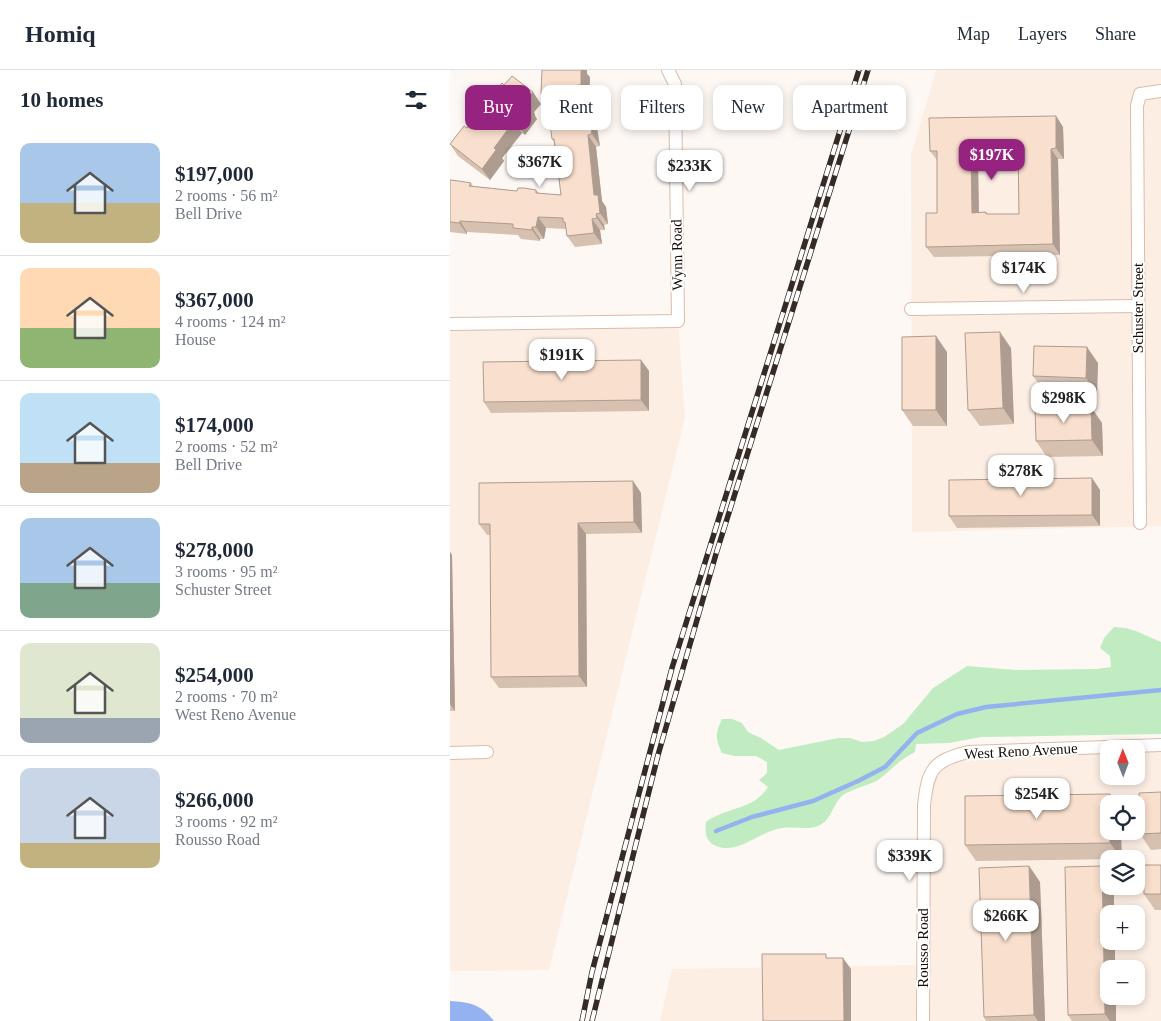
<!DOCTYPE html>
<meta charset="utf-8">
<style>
:root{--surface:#fff;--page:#f2f2f3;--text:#1f2937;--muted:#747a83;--line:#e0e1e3;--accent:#972380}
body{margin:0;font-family:Georgia,serif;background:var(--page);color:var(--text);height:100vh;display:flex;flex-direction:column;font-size:19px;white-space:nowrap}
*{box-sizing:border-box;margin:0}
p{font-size:16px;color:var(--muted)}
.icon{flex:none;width:28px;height:28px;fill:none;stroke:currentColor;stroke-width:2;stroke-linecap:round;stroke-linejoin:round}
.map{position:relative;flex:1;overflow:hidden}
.details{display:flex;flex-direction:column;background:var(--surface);width:450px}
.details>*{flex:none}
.guide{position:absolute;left:15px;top:15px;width:475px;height:45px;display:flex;gap:10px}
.needle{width:32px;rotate:359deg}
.controls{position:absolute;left:650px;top:670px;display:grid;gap:10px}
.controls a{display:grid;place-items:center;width:45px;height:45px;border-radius:10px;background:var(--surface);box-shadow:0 2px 8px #0003;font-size:25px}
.price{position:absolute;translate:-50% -42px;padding:0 11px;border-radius:10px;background:#fff;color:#222;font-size:16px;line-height:32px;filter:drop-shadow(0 1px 2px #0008)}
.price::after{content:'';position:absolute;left:50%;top:30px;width:15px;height:11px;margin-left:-8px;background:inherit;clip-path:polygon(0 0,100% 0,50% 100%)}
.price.current{background:var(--accent);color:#fff}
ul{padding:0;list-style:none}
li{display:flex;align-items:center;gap:15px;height:125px;padding:0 20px}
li+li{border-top:1px solid var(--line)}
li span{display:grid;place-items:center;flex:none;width:140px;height:100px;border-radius:10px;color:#555}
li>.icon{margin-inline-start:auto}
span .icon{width:60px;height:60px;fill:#fffc;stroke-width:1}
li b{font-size:21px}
h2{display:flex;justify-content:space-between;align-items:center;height:60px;padding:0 20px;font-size:21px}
.tag{padding:0 18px;border-radius:10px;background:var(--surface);box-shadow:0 2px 8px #0003;font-size:18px;line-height:45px}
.tag.current{background:var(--accent);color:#fff}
header{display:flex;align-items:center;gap:30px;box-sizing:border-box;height:70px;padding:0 25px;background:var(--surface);border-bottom:1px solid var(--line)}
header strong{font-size:24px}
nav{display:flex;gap:28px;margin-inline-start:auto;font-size:18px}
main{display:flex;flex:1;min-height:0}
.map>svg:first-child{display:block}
.built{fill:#fdeee4;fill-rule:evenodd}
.green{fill:#c1ecc2}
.water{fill:#94b2ef}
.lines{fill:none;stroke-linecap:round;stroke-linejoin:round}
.stream{stroke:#94b2ef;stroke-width:4.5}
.minor-casing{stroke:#dabca9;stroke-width:14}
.minor{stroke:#fff;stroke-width:12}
.rail-casing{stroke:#352b26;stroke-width:5.5}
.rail{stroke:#fff;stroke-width:4;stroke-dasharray:11;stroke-linecap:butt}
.wall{fill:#d6c0b0;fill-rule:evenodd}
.shaded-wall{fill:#ae9c90}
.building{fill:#f9dfcd;stroke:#ae9c90;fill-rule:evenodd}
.labels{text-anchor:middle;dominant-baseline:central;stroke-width:4;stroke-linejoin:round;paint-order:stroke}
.street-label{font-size:15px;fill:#170d07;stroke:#fff}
</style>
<header>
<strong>Homiq</strong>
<nav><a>Map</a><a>Layers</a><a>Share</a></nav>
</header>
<main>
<section class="details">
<h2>10 homes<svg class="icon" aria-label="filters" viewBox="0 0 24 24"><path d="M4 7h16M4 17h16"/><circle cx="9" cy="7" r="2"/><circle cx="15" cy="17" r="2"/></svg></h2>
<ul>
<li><span style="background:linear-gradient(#a9c7e8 60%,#c2b280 0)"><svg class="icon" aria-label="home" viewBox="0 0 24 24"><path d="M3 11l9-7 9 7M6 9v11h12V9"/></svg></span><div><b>$197,000</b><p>2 rooms · 56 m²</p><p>Bell Drive</p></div></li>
<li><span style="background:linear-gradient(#ffd9b3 60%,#8fb573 0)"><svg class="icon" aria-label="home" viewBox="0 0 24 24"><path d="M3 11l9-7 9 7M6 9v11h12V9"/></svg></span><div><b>$367,000</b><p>4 rooms · 124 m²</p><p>House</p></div></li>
<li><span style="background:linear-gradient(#bfe0f5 70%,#b9a48a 0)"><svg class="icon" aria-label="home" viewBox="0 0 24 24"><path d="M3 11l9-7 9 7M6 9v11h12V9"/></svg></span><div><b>$174,000</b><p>2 rooms · 52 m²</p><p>Bell Drive</p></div></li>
<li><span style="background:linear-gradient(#a9c7e8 65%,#7fa58c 0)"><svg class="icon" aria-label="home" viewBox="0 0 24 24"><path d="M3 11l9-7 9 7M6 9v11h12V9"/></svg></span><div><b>$278,000</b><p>3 rooms · 95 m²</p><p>Schuster Street</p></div></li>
<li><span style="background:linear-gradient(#dfe7d0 75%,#9aa5b1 0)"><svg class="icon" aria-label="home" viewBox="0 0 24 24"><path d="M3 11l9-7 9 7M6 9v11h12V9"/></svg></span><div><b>$254,000</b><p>2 rooms · 70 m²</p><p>West Reno Avenue</p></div></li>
<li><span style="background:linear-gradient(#c9d6e8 75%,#c2b280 0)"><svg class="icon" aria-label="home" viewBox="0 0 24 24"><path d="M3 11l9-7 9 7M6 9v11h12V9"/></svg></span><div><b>$266,000</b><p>3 rooms · 92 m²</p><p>Rousso Road</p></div></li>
</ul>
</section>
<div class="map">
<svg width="711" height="951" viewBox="0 0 711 951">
<rect width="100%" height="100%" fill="#fef8f4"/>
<g class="built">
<polygon points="486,0 711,0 711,456 462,462 461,85"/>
<polygon points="228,251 235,348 99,900 0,901 0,254"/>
<path d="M 711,675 L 711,951 L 210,951 L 222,899 L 473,895 L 477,710 L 506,685 ZM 659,679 L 686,679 L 686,706 L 659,706 ZM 659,734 L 686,734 L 686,761 L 659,761 ZM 659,789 L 686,789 L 686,816 L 659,816 ZM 659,844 L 686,844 L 686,871 L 659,871 ZM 659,899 L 686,899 L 686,926 L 659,926 Z"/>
</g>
<path class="green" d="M 664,557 L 676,558 L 686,561 L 711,572 L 711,664 L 531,667 L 499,673 L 466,674 L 465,682 C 458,686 451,690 446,695 C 440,700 435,705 428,710 C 419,715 400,720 393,725 C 383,733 382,749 370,755 C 358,761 345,756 333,758 C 310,760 287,787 264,775 C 255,770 255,762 256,752 C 276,737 304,740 318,717 L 309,710 L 317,703 L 317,692 L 306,686 L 284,686 L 272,683 C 265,668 265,664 272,649 L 282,649 L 292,653 L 298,662 L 311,668 L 329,680 L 388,668 L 400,668 L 412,672 L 424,671 L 434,667 L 453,654 L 483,618 L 517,596 L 566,600 L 646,599 L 661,597 L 660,586 L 650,578 L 654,568 Z"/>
<path class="water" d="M 0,931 C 21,932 31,935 44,951 L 0,951 Z"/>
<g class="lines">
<polyline class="stream" points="266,761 302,747 363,731 408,711 435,697 467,663 507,644 536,637 711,620"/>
<defs>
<g id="minor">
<polyline points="461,239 688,236"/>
<polyline points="0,254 228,251 225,14 218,0"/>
<polyline points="690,453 687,36 690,24 711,21"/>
<polyline points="0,683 37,682"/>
<path d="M 473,951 L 474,735 C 478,700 482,691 518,682 L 711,675"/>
</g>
</defs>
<use href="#minor" class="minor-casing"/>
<use href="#minor" class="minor"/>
<defs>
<g id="rail">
<polyline points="132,951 142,902 222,598 409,0"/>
<polyline points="142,951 208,685 266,484 418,0"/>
</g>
</defs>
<use href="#rail" class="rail-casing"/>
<use href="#rail" class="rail"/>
</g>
<g class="wall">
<polygon points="92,0 137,4 140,7 139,26 136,26 136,30 128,30 128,32 104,29 99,35 91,24"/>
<polygon points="49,16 91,34 84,42 85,45 85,46 87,49 75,65 72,63 52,88 54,91 40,110 8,86 0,74 17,58 37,32 35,30"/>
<polygon points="136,42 147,58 150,76 146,77 152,131 156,137 158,154 154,155 155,160 150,160 152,174 125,177 117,166 116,159 96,158 94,169 90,169 90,171 71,169 68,165 17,162 17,164 0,162 0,110 21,113 23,116 67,121 86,120 89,123 111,125 105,74 102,69"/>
<path d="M 606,46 L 613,57 L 614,89 L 608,89 L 610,185 L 484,187 L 476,177 L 487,143 L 487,90 L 480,81 ZM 568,90 L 569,144 L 537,144 L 536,142 L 529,142 L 528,91 Z"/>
<polygon points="561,278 564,354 530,356 518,340"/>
<polygon points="497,282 497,356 463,356 452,340"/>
<polygon points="191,290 199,301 199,341 41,343 34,332"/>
<polygon points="648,293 647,324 594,322 583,306"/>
<polygon points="641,337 652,353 653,386 597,387 586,371"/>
<polygon points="642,408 650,420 650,456 507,458 499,446"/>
<polygon points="183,411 191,423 192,463 136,464 137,617 49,618 41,607 40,465 37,465 29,454"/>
<polygon points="0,482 2,485 5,641 0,641"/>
<polygon points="711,722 711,779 701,780 690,764"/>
<polygon points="660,724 672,789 526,791 515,775"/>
<polygon points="711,795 711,840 705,840 694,824"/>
<polygon points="579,796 590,812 595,951 536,951 534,947"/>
<polygon points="652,796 659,806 659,816 664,816 664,844 659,844 659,871 665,871 665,899 659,899 666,951 622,951 618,945"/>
</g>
<g class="shaded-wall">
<polygon points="131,0 137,0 137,4 140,7 139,26 131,15"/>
<polygon points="128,15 136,26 136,30 128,19"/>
<polygon points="96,18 104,29 99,35 91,24"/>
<polygon points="120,19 128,30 128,32 120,21"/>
<polygon points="83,22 91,34 84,42 85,45 85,46 87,49 75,65 67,53 76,36 75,32"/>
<polygon points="136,42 147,58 150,76 142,64"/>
<polygon points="606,46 613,57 614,89 606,78"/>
<polygon points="64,51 72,63 52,88 54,91 40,110 32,99 44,78"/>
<polygon points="138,65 146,77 152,131 156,137 158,154 150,143 144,125"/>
<polygon points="601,79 608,89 610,185 603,174"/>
<polygon points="521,80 528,91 529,153 522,143"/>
<polygon points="146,144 154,155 155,160 147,148"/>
<polygon points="88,147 96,158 94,169 86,157"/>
<polygon points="142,149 150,160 152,174 144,163"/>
<polygon points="10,151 17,162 17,164 9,153"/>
<polygon points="82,157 90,169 90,171 82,160"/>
<polygon points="550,262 561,278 564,354 553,338"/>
<polygon points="486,266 497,282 497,356 486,340"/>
<polygon points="637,277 648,293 647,324 636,308"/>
<polygon points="191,290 199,301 199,341 191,330"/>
<polygon points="641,337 652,353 653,386 642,370"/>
<polygon points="642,408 650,420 650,456 642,445"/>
<polygon points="183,411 191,423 192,463 184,452"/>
<polygon points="128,453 136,464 137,617 129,606"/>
<polygon points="0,482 2,485 5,641 0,634"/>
<polygon points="660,724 667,734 660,734"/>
<polygon points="660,761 671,761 672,789 660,773"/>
<polygon points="579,796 590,812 595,951 588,951 584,945"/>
<polygon points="652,796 659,806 659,816 664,816 664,844 659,844 659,871 665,871 665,899 659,899 659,926 666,926 666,951 660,951 655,944"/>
<polygon points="393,888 401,899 401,951 394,951"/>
</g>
<g class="building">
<polygon points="92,0 131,0 131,15 128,15 128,19 120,19 120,21 96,18 91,24"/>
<polygon points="62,6 83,22 75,32 78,34 76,36 79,38 67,53 64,51 44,78 46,80 32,99 0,74 14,56 17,58 38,32 35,30 47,15 49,16 52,13 54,15"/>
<polygon points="136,42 136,47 139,46 142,64 138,65 144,125 148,125 150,143 146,144 147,148 142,149 144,163 117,166 115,152 113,152 113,148 88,147 86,157 82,157 82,160 63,158 63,154 10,151 9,153 0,152 0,110 9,111 21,113 19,116 67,121 68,118 74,118 86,120 86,123 111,125 104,69 102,69 99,46"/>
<path d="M 606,46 L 606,78 L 601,79 L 603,174 L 476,177 L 476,143 L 487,143 L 487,81 L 480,81 L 479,48 ZM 568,79 L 569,144 L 536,144 L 536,142 L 522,143 L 521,80 Z"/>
<polygon points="550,262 553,338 518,340 515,263"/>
<polygon points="486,266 486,340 452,340 452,267"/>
<polygon points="584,276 637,277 636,308 583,306"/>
<polygon points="191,290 191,330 34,332 33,292"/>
<polygon points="641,337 642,370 586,371 585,338"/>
<polygon points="642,408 642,445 499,446 499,410"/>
<polygon points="183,411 184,452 128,453 129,606 41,607 40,454 29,454 29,413"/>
<polygon points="711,722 711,763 690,764 689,723"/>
<polygon points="660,724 660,734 659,734 659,761 660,761 660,773 515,775 515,726"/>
<rect x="694" y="795" width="17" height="29"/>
<polygon points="579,796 584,945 534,947 529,798"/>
<polygon points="652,796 655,944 618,945 615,797"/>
<polygon points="312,884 376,884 376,888 393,888 394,951 313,951"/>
</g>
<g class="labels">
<g class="street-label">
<text transform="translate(227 185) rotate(-91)">Wynn Road</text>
<text transform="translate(688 238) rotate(-90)">Schuster Street</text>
<text transform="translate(571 681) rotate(-3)">West Reno Avenue</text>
<text transform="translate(473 878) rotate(-90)">Rousso Road</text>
</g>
</g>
</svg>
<div class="controls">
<a><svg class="needle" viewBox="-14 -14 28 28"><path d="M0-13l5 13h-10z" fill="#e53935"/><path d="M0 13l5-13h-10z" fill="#747a83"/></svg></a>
<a><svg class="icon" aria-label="locate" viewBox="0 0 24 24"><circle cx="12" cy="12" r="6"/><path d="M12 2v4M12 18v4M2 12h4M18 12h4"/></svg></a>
<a><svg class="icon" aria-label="layers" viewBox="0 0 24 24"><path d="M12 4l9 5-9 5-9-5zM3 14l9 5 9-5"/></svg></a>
<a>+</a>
<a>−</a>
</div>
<b class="price current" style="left:542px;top:111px">$197K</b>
<b class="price" style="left:90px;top:118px">$367K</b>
<b class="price" style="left:240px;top:122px">$233K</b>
<b class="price" style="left:574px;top:224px">$174K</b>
<b class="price" style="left:112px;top:311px">$191K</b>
<b class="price" style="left:614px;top:354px">$298K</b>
<b class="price" style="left:571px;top:427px">$278K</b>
<b class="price" style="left:587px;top:750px">$254K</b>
<b class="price" style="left:460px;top:812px">$339K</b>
<b class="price" style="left:556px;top:872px">$266K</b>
<div class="guide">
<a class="tag current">Buy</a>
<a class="tag">Rent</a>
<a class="tag">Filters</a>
<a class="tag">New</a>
<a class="tag">Apartment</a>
</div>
</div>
</main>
